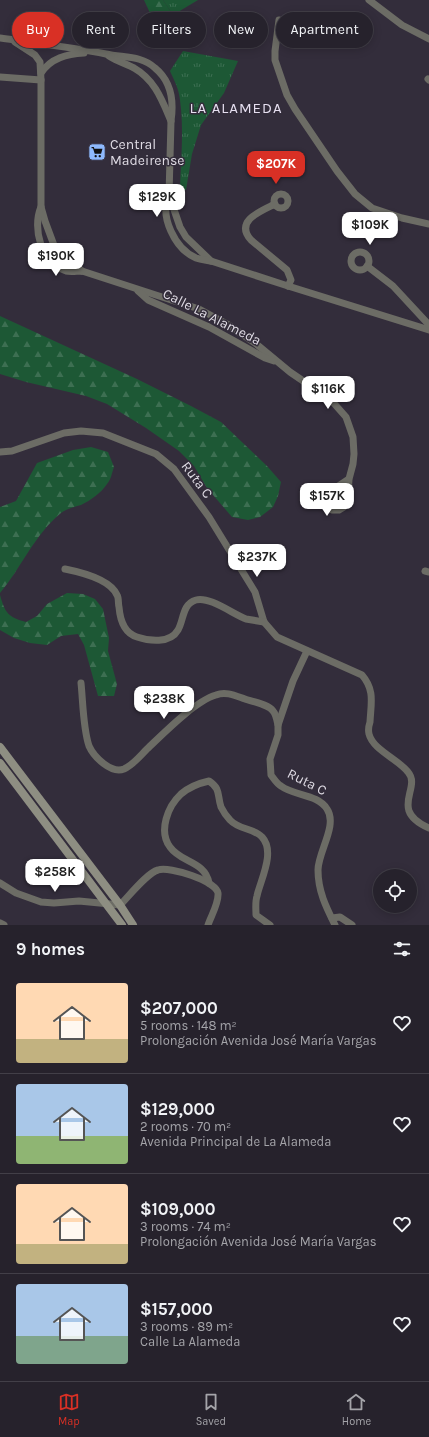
<!DOCTYPE html>
<meta charset="utf-8">
<style>
:root{--surface:#26222c;--page:#2e2a34;--text:#f1f3f6;--muted:#a4a4a9;--line:#423f48;--accent:#d93025}
body{margin:0;font-family:Karla,sans-serif;background:var(--page);color:var(--text);height:100vh;display:flex;flex-direction:column;font-size:15px;white-space:nowrap}
*{box-sizing:border-box;margin:0}
p{font-size:13px;color:var(--muted)}
.icon{flex:none;width:22px;height:22px;fill:none;stroke:currentColor;stroke-width:2;stroke-linecap:round;stroke-linejoin:round}
.map{position:relative;height:925px;overflow:hidden}
.side{display:flex;flex-direction:column;background:var(--surface);flex:1}
.side>*{flex:none}
.banner{position:absolute;left:12px;top:12px;width:405px;height:36px;display:flex;gap:8px}
.buttons{position:absolute;left:373px;top:869px;display:grid;gap:8px}
.buttons a{display:grid;place-items:center;width:44px;height:44px;border-radius:50%;background:var(--surface);box-shadow:0 2px 10px #0003,0 0 0 1px var(--line);font-size:20px}
.price{position:absolute;translate:-50% -34px;padding:0 9px;border-radius:8px;background:#fff;color:#222;font-size:13px;line-height:26px;filter:drop-shadow(0 1px 2px #0008)}
.price::after{content:'';position:absolute;left:50%;top:24px;width:12px;height:9px;margin-left:-6px;background:inherit;clip-path:polygon(0 0,100% 0,50% 100%)}
.price.current{background:var(--accent);color:#fff}
ul{padding:0;list-style:none}
li{display:flex;align-items:center;gap:12px;height:100px;padding:0 16px}
li+li{border-top:1px solid var(--line)}
li span{display:grid;place-items:center;flex:none;width:112px;height:80px;border-radius:4px;color:#555}
li>.icon{margin-inline-start:auto}
span .icon{width:48px;height:48px;fill:#fffc;stroke-width:1}
li b{font-size:17px}
h2{display:flex;justify-content:space-between;align-items:center;height:48px;padding:0 16px;font-size:17px}
.tag{padding:0 14px;border-radius:18px;background:var(--surface);box-shadow:0 2px 10px #0003,0 0 0 1px var(--line);font-size:14px;line-height:36px}
.tag.current{background:var(--accent);color:#fff}
.menu{display:flex;justify-content:space-around;align-items:center;height:56px;border-top:1px solid var(--line);background:var(--surface);font-size:11px;color:var(--muted)}
.menu a{display:grid;justify-items:center;gap:2px}
.menu .current{color:var(--accent)}
.map>svg:first-child{display:block}
.grass{fill:url(#grass-tufts)}
.forest{fill:url(#forest-firs)}
.lines{fill:none;stroke-linecap:round;stroke-linejoin:round}
.minor{stroke:#6c6c65;stroke-width:7}
.secondary{stroke:#8e8e82;stroke-width:8}
.labels{text-anchor:middle;dominant-baseline:central;stroke-width:3;stroke-linejoin:round;paint-order:stroke}
.poi-label{font-size:14px;fill:#dfdbe4;stroke:#332d3b;text-anchor:start}
.street-label{font-size:14px;fill:#dfdbe4;stroke:#332d3b}
.neighbourhood-label{font-size:15px;letter-spacing:1px;fill:#e6dff0;stroke:#332d3b}
</style>
<div class="map">
<svg width="429" height="925" viewBox="0 0 429 925">
<defs>
<pattern id="grass-tufts" width="24" height="20" patternUnits="userSpaceOnUse"><rect width="24" height="20" fill="#1d5835"/><path d="M3 7l-1-3M5 7V3M7 7l1-3M15 17l-1-3M17 17v-4M19 17l1-3" fill="none" stroke="#3d6f52"/></pattern>
<pattern id="forest-firs" width="22" height="20" patternUnits="userSpaceOnUse"><rect width="22" height="20" fill="#1d5835"/><path d="M5 1l3.5 6h-7zM16 11l3.5 6h-7z" fill="#3d6f52"/></pattern>
</defs>
<rect width="100%" height="100%" fill="#332d3b"/>
<g class="grass">
<polygon points="163,0 198,0 173,15"/>
<path d="M 183,51 L 238,61 L 224,93 L 201,125 L 192,154 L 186,190 L 180,189 C 181,160 184,129 180,100 C 179,89 174,80 170,71 Z"/>
</g>
<g class="forest">
<polygon points="144,0 163,0 173,15 156,26"/>
<polygon points="0,316 137,379 191,406 221,422 267,466 281,482 278,496 273,507 260,517 248,520 232,517 207,488 194,466 179,451 146,428 107,404 86,396 26,382 0,374"/>
<path d="M 91,447 L 108,452 L 114,467 C 112,472 111,480 107,484 C 101,493 91,500 81,505 C 74,507 66,509 61,513 C 34,535 22,567 0,593 L 0,507 L 16,501 L 37,463 L 73,450 Z"/>
<path d="M 67,593 L 83,594 L 95,599 L 103,609 L 109,638 L 108,651 L 117,684 L 114,696 L 98,696 L 84,645 L 78,634 L 61,636 L 47,645 L 30,643 L 14,638 L 0,630 L 0,595 C 5,613 8,617 26,622 L 37,616 L 47,604 Z"/>
</g>
<g class="lines">
<g class="minor">
<polyline points="369,0 402,25 429,39"/>
<polyline points="279,20 275,51 275,60 287,95 295,109 337,171 355,194 372,208 402,218 429,224"/>
<path d="M 0,38 C 35,43 71,47 106,54 C 123,58 141,55 155,68 C 171,81 174,101 171,121 L 169,195 L 180,227 L 186,237 L 211,261"/>
<polyline points="15,42 35,55 40,62 41,80 41,207 45,221 55,248 82,271"/>
<path d="M 109,56 C 117,61 126,64 134,68 C 155,80 162,100 171,121"/>
<path d="M 41,73 C 51,58 67,54 84,53"/>
<polyline points="0,77 41,80"/>
<polyline points="428,79 429,80"/>
<circle cx="281" cy="201" r="7"/>
<path d="M 169,195 C 159,216 175,249 196,258 C 201,260 206,260 211,261 L 288,286 L 429,330"/>
<path d="M 275,204 C 261,211 234,221 251,240 L 287,270 L 291,280 L 288,286"/>
<path d="M 41,207 C 32,228 41,264 66,271 C 71,272 77,271 82,271 L 199,309 L 227,324 L 255,343 L 290,372 L 331,400 L 346,417 L 353,437 L 354,454 L 353,464 L 349,479 L 348,495 L 344,507 L 339,510 L 332,510 L 328,506 L 325,500 L 327,494 L 331,491 L 349,479"/>
<circle cx="360" cy="261" r="9"/>
<polyline points="367,266 393,286 429,325"/>
<polyline points="138,291 148,300 209,327 265,358 274,361"/>
<path d="M 0,452 L 12,451 L 64,433 L 81,431 L 103,433 L 156,454 L 174,469 L 209,517 L 255,592 L 264,622 L 277,637 L 362,675 C 375,690 371,703 370,722 C 369,725 368,730 369,734 C 373,750 398,759 408,772 C 422,788 388,810 429,828"/>
<path d="M 65,569 C 80,572 110,579 117,595 C 119,598 118,604 119,607 C 120,619 124,633 137,637 C 149,641 170,644 178,630 C 184,620 182,604 196,600 C 209,596 233,614 246,619 C 252,620 258,621 264,622"/>
<polyline points="425,571 429,572"/>
<path d="M 307,651 L 293,681 L 278,725 L 278,735 L 270,759 L 271,775 C 274,779 277,784 281,786 C 294,796 318,794 327,809 C 338,825 318,852 318,870 C 318,891 326,907 335,925"/>
<path d="M 81,683 C 83,702 83,728 89,746 C 94,757 111,774 124,769 C 133,765 140,756 147,749 C 163,734 195,701 216,695 C 226,691 236,696 245,699 C 253,702 268,704 273,711 C 276,714 277,721 278,725"/>
<path d="M 0,883 L 16,893 L 41,902 L 54,903 L 79,901 L 120,905 C 129,896 147,873 158,870 C 170,866 216,881 218,893 C 219,903 211,916 208,925"/>
<path d="M 209,883 C 205,861 181,863 170,847 C 158,831 168,806 181,794 C 188,788 200,783 209,781 C 221,789 217,795 221,807 C 223,811 227,817 230,820 C 239,830 254,828 262,837 C 276,852 260,881 257,896 C 255,902 256,909 256,915 L 270,925"/>
<polyline points="332,918 340,917 352,925"/>
<polyline points="0,923 4,925"/>
</g>
<g class="secondary">
<polyline points="0,747 120,905 133,925"/>
<polyline points="0,763 122,925"/>
</g>
</g>
<defs>
<symbol id="supermarket-square" viewBox="-11 -11 22 22"><rect x="-9" y="-9" width="18" height="18" rx="4" fill="#8eb9fd" stroke="#332d3b"/><path d="M-6-5.5h2.5l.6 2H6L4.5 2H-2.5L-4.4-4H-6ZM-1.5 3.2a1.3 1.3 0 1 0 .1 0ZM3 3.2a1.3 1.3 0 1 0 .1 0Z" fill="#111"/></symbol>
</defs>
<g fill-rule="evenodd">
<use href="#supermarket-square" x="87" y="142" width="20" height="20"/>
</g>
<g class="labels">
<g class="poi-label">
<text x="110" y="144">Central<tspan x="110" dy="16">Madeirense</tspan></text>
</g>
<g class="street-label">
<text transform="translate(212 317) rotate(27)">Calle La Alameda</text>
<text transform="translate(197 480) rotate(53)">Ruta C</text>
<text transform="translate(307 782) rotate(27)">Ruta C</text>
</g>
<g class="neighbourhood-label">
<text x="236" y="108">LA ALAMEDA</text>
</g>
</g>
</svg>
<div class="buttons">
<a><svg class="icon" aria-label="locate" viewBox="0 0 24 24"><circle cx="12" cy="12" r="6"/><path d="M12 2v4M12 18v4M2 12h4M18 12h4"/></svg></a>
</div>
<b class="price current" style="left:276px;top:185px">$207K</b>
<b class="price" style="left:157px;top:218px">$129K</b>
<b class="price" style="left:370px;top:246px">$109K</b>
<b class="price" style="left:56px;top:277px">$190K</b>
<b class="price" style="left:328px;top:410px">$116K</b>
<b class="price" style="left:327px;top:517px">$157K</b>
<b class="price" style="left:257px;top:578px">$237K</b>
<b class="price" style="left:164px;top:720px">$238K</b>
<b class="price" style="left:55px;top:893px">$258K</b>
<div class="banner">
<a class="tag current">Buy</a>
<a class="tag">Rent</a>
<a class="tag">Filters</a>
<a class="tag">New</a>
<a class="tag">Apartment</a>
</div>
</div>
<section class="side">
<h2>9 homes<svg class="icon" aria-label="filters" viewBox="0 0 24 24"><path d="M4 7h16M4 17h16"/><circle cx="9" cy="7" r="2"/><circle cx="15" cy="17" r="2"/></svg></h2>
<ul>
<li><span style="background:linear-gradient(#ffd9b3 70%,#c2b280 0)"><svg class="icon" aria-label="home" viewBox="0 0 24 24"><path d="M3 11l9-7 9 7M6 9v11h12V9"/></svg></span><div><b>$207,000</b><p>5 rooms · 148 m²</p><p>Prolongación Avenida José María Vargas</p></div><svg class="icon" aria-label="heart" viewBox="0 0 24 24"><path d="M12 20l-8-8c-3-5 5-10 8-4 3-6 11-1 8 4z"/></svg></li>
<li><span style="background:linear-gradient(#a9c7e8 65%,#8fb573 0)"><svg class="icon" aria-label="home" viewBox="0 0 24 24"><path d="M3 11l9-7 9 7M6 9v11h12V9"/></svg></span><div><b>$129,000</b><p>2 rooms · 70 m²</p><p>Avenida Principal de La Alameda</p></div><svg class="icon" aria-label="heart" viewBox="0 0 24 24"><path d="M12 20l-8-8c-3-5 5-10 8-4 3-6 11-1 8 4z"/></svg></li>
<li><span style="background:linear-gradient(#ffd9b3 75%,#c2b280 0)"><svg class="icon" aria-label="home" viewBox="0 0 24 24"><path d="M3 11l9-7 9 7M6 9v11h12V9"/></svg></span><div><b>$109,000</b><p>3 rooms · 74 m²</p><p>Prolongación Avenida José María Vargas</p></div><svg class="icon" aria-label="heart" viewBox="0 0 24 24"><path d="M12 20l-8-8c-3-5 5-10 8-4 3-6 11-1 8 4z"/></svg></li>
<li><span style="background:linear-gradient(#a9c7e8 65%,#7fa58c 0)"><svg class="icon" aria-label="home" viewBox="0 0 24 24"><path d="M3 11l9-7 9 7M6 9v11h12V9"/></svg></span><div><b>$157,000</b><p>3 rooms · 89 m²</p><p>Calle La Alameda</p></div><svg class="icon" aria-label="heart" viewBox="0 0 24 24"><path d="M12 20l-8-8c-3-5 5-10 8-4 3-6 11-1 8 4z"/></svg></li>
</ul>
</section>
<nav class="menu">
<a class="current"><svg class="icon" aria-label="map" viewBox="0 0 24 24"><path d="M3 6l6-2 6 2 6-2v14l-6 2-6-2-6 2zM9 4v14M15 6v14"/></svg>Map</a>
<a><svg class="icon" aria-label="saved" viewBox="0 0 24 24"><path d="M7 4h10v16l-5-4-5 4z"/></svg>Saved</a>
<a><svg class="icon" aria-label="home" viewBox="0 0 24 24"><path d="M3 11l9-7 9 7M6 9v11h12V9"/></svg>Home</a>
</nav>
